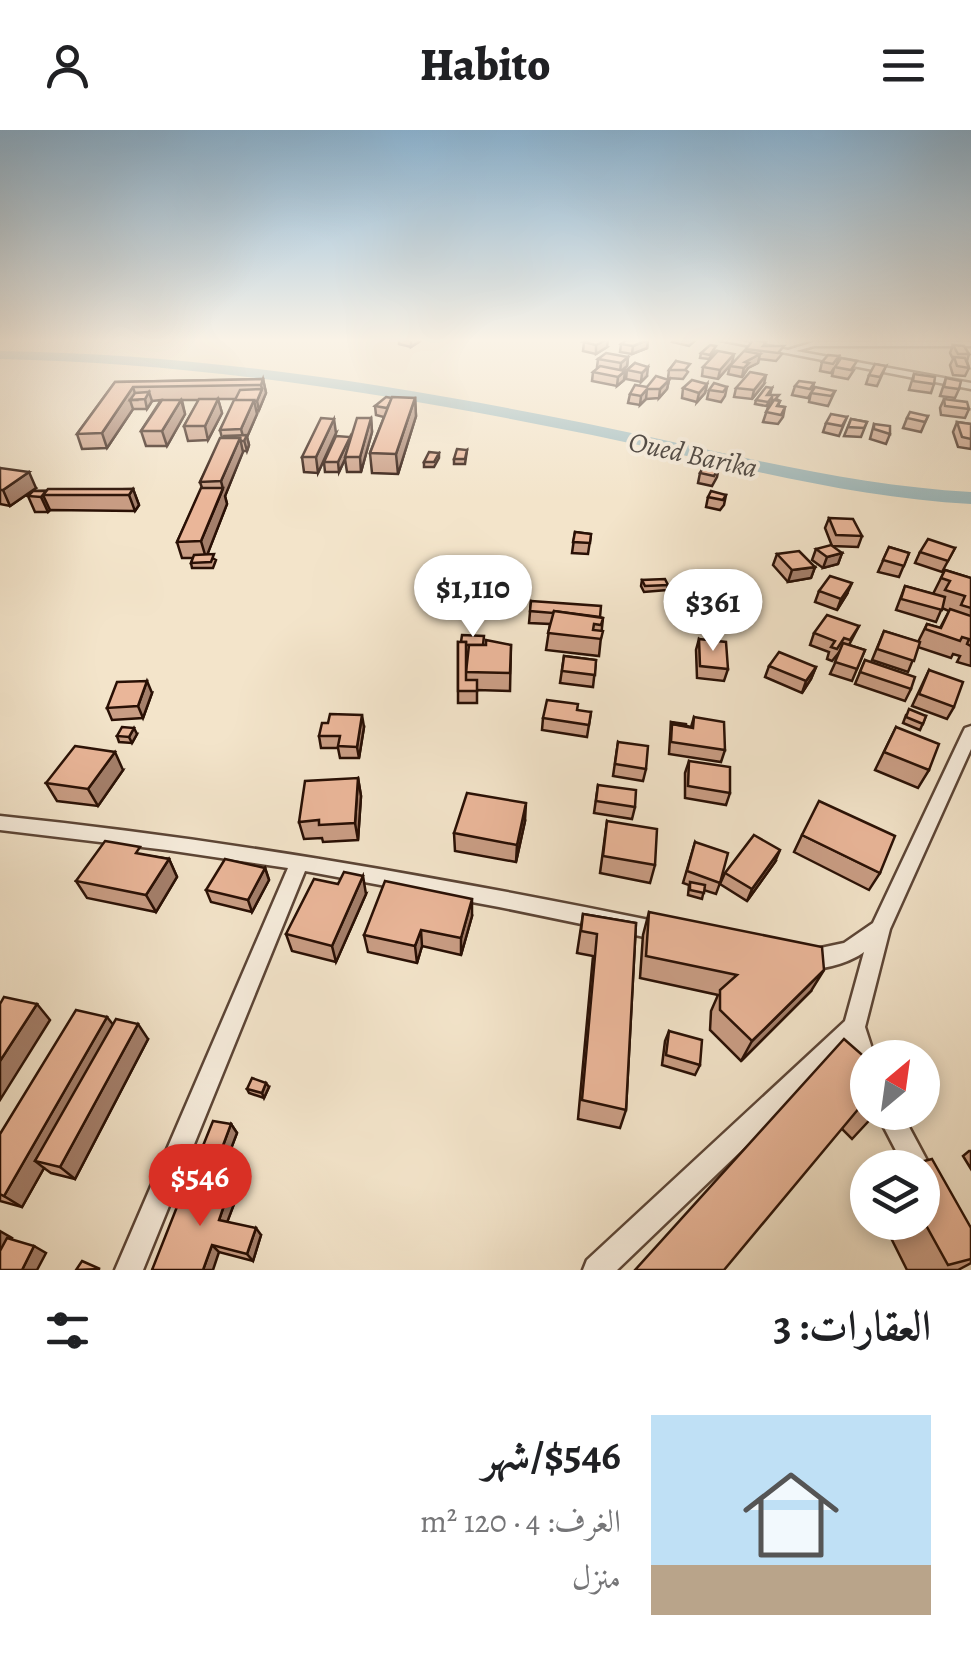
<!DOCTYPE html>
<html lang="ar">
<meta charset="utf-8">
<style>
:root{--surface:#fff;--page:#f6f6f6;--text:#202124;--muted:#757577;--accent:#d93025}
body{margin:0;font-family:Alegreya,Amiri,serif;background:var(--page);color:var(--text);direction:rtl;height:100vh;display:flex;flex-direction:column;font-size:38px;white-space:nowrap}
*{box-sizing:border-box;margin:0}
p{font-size:32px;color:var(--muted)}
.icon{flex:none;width:55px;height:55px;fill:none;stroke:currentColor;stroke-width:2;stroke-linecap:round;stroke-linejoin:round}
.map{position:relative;height:1140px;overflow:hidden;direction:ltr}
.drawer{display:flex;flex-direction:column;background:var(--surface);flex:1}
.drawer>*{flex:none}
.needle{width:65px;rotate:29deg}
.tools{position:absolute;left:850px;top:910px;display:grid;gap:20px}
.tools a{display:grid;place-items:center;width:90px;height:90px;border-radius:50%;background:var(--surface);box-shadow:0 5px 15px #0003;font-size:50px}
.price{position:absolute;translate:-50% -85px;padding:0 22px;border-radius:35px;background:#fff;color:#222;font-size:32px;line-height:65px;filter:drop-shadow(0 2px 5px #0008)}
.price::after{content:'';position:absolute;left:50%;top:60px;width:30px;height:22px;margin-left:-15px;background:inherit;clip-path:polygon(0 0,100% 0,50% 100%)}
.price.active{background:var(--accent);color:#fff}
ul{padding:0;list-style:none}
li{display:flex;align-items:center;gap:30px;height:250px;padding:0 40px}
li span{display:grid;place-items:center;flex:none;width:280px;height:200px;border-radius:0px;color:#555}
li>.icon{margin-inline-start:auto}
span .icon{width:120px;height:120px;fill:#fffc;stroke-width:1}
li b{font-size:42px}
h2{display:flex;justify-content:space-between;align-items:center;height:120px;padding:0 40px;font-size:42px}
header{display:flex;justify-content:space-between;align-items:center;height:130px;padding:0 40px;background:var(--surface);font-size:45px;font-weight:800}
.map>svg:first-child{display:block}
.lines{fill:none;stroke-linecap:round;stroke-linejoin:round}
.river{fill:#a0bcc0;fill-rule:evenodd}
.street-casing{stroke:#5c4536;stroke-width:5}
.street{fill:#f7eddd;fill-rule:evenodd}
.wall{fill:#c99d84;stroke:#291005;stroke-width:2.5}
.shaded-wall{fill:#a47f6b;stroke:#291005;stroke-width:2.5}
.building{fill:#eab699;stroke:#291005;stroke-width:2.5}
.labels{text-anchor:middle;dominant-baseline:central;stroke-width:8;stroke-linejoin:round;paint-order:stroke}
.far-water-label{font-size:28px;font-style:italic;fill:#534c46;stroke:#f7eddd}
</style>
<header><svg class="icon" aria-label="menu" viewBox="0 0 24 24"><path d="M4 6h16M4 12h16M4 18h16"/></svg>Habito<svg class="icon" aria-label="person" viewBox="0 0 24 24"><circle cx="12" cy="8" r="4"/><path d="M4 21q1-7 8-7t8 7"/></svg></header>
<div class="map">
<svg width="971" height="1140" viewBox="0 0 971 1140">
<rect width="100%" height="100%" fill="#f3e4ca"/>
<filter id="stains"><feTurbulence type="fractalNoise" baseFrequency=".002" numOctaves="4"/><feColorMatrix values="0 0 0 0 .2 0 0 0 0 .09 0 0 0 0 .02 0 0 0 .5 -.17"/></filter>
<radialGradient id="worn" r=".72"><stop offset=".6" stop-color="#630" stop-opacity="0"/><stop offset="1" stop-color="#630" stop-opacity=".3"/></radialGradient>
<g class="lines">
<path class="river" d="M 0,221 C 198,224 391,254 584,293 C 713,319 840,355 971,362 L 971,374 C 842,367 718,331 592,305 C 396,265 201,233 0,229 Z"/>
<defs>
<g id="street">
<polygon points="720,210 735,210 788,220 814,212 971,212 971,216 814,216 796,221 971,253 971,259"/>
<path d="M 971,596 L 971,619 L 890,799 L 865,897 L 875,928 L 868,928 L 868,951 L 860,948 L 849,917 L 617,1140 L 583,1140 L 587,1130 L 845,891 L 864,822 C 848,834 815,843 797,837 L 794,830 L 797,823 L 844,813 L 873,793 L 963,602 L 965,598 Z"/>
<path d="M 0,686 C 224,709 444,748 664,793 L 671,796 L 674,802 L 671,808 L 664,811 L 499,777 L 305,741 L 143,1140 L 115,1140 L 288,738 L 167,720 L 0,700 Z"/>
<polygon points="876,982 901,982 931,1038 928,1047 922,1049 922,1038 905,1038"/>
</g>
</defs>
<use href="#street" class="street-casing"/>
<use href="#street" class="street"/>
</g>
<g class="wall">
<polygon points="399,210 420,210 420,211 411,217 399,214"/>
<polygon points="648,210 647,218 632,224 620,222 621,214"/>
<polygon points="673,210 696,210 689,216 672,212"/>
<polygon points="584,212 607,217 596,224 583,221"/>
<polygon points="953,215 969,224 967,231 969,238 965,246 953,245 950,235 953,229 950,223"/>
<polygon points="765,216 782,224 776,231 759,229 758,233 748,238 742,247 728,244 730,236 745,222 746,219"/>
<polygon points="715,221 709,229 700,228 701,223"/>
<polygon points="839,226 837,234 854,240 848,249 832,246 834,238 831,243 820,241 822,232"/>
<polygon points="628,227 627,236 622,241 625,241 624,250 617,256 592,251 593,242 599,238 597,237 598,229"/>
<polygon points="676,231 688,242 683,249 668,248 669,240"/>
<polygon points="635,233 647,246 641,252 626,249 627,240"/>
<polygon points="732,233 718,249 702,246 703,237"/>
<polygon points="886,236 877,256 866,254 869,245"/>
<polygon points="914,244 934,254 931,263 909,260"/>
<polygon points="946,248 959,259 955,268 940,266"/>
<polygon points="263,249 266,263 259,280 256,280 257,284 247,307 249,315 247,321 243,321 225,366 227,374 207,425 216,430 213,438 192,438 191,433 193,428 182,428 177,412 202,358 200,352 222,308 220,300 236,269 218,269 222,283 208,310 188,311 184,296 199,270 182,270 185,284 167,316 146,316 141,301 161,270 152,271 147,279 133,279 107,318 82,319 77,304 115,252"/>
<polygon points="669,250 667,259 659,268 646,269 640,275 628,273 630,264"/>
<polygon points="814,253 812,262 835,261 828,276 809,272 811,263 808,268 792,265 795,256"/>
<polygon points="707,254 705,263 697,272 682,268 683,258"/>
<polygon points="764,254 752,269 734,267 736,258"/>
<polygon points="727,257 725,266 721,272 707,269 709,260"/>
<polygon points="772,258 770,265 780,271 778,276 785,277 783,287 778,294 763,292 770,271 766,276 755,274 756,270"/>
<polygon points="415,268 416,286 398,344 372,343 370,323 384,287 376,285 375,276"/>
<polygon points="944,269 969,279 965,288 941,285 940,278"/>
<polygon points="928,286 921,302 903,298 907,288"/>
<polygon points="847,287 839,306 823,302 826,293"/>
<polygon points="371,288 372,302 361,342 347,342 345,329 339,342 325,342 324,332 350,310"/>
<polygon points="851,289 867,292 861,307 844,306"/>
<polygon points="957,292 971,294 971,319 958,317 953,302"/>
<polygon points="874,294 890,304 886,314 870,309"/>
<polygon points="336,303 318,343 304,342 302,327"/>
<polygon points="467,320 465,334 454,334 454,329"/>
<polygon points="439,323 439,328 434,337 424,337 424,332"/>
<polygon points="719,337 717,347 712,356 698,353 700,343"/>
<polygon points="0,338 36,358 10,376 0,374"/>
<polygon points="133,359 139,375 135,381 50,380 48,382 35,382 28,366 33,361"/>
<polygon points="726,365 724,375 720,380 706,377 708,367"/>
<polygon points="829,388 862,406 858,417 832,416 825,398"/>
<polygon points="575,402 591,404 588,424 572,423"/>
<polygon points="889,417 909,423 899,447 878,442"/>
<polygon points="955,418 942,442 915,433 920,422"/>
<polygon points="816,419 842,423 838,434 823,438 812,430"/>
<polygon points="777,424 815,437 811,448 788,452 773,435"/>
<polygon points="945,440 971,448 971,536 957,532 960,526 953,524 951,528 918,517 908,542 872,530 884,501 918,512 927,494 940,498 949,481 942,478 936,492 896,480 905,456 933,464"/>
<polygon points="642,450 668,455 667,460 644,462 641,456"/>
<polygon points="819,461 847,464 837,480 815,472"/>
<polygon points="531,471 603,488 599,526 546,520 550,494 529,493"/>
<polygon points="859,496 849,515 865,520 852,551 830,544 841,520 832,531 827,529 829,522 810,515 814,503"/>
<polygon points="699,509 728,539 724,551 697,548 696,520"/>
<polygon points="458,512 483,515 511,515 510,561 477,560 477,573 458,573"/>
<polygon points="564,526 596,530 593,557 560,553"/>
<polygon points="865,530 911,559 905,571 855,554"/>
<polygon points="769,536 816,537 811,549 802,563 765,547"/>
<polygon points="929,540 954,577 947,589 912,576"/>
<polygon points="152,563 143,588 112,590 107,578"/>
<polygon points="591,582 587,607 542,600 543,588"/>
<polygon points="906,585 926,586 920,600 903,593"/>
<polygon points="694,587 725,620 721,632 669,624 671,592 691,597"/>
<polygon points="364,597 359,628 340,628 338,618 321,618 319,606"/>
<polygon points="896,597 929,640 918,658 875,640"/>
<polygon points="137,604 132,613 119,612 117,606"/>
<polygon points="618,612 646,639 643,651 613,646"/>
<polygon points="689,631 730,663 726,675 685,668 685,643"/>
<polygon points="123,640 98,676 57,671 46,653"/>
<polygon points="358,648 361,666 358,710 323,712 322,708 304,709 299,692"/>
<polygon points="598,655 635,677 632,689 594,683"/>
<polygon points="525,691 516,732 455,721 454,703"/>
<polygon points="607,691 655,735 650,753 600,743"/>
<polygon points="802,705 880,743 869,760 794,722"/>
<polygon points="695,712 720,753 716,764 704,760 702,769 688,765 689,755 683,753"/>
<polygon points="143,725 169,729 177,747 156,782 87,768 76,751"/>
<polygon points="775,732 747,771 720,754 725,743"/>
<polygon points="265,738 269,750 252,782 211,772 206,760"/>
<polygon points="366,764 336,832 292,821 286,804"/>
<polygon points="649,782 811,861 741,931 710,900 711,881 718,865 640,848 643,805"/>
<polygon points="583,784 636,793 626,980 620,998 578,989 593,826 577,823"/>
<polygon points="472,786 461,825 422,816 417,833 368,822 364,805"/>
<polygon points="113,894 148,909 75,1049 51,1043 44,1038 22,1077 0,1071 0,1004"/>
<polygon points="669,901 700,935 695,945 662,935 665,911"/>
<polygon points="868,930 868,982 877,982 852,1009 842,999"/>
<polygon points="269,957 264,968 249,963 247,959"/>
<polygon points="231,994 237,1003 221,1045 203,1042 196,1033"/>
<polygon points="969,1021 971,1021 971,1039 963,1026"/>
<polygon points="922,1038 971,1098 971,1133 958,1140 907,1140 883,1092 922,1092"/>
<polygon points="237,1066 227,1092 261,1105 253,1131 219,1122 152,1140"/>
</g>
<g class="shaded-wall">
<polygon points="411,210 420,210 420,211 411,217"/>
<polygon points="606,210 608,210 607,217 596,224 596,215"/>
<polygon points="648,210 647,218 632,224 633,216"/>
<polygon points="734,224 732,233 718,249 720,240"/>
<polygon points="760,224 758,233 748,238 742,247 745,232"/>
<polygon points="628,227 627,236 620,242 621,233"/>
<polygon points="648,237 647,246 641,252 642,243"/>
<polygon points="625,241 624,250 617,256 618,247"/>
<polygon points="766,245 764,254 752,269 754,260"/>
<polygon points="263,249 266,263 259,280 257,271 262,259 261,255"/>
<polygon points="669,250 667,259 659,268 660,259"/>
<polygon points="707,254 705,263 697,272 699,263"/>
<polygon points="133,257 137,270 130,270 133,279 107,318 102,303"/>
<polygon points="647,259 646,269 640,275 641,266"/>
<polygon points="149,262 152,271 147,279 145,269"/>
<polygon points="415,268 416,286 398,344 396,324"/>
<polygon points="218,269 222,283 208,310 205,296"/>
<polygon points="181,270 185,284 167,316 162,301"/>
<polygon points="254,270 257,284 247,307 249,315 247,321 241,299"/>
<polygon points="371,288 372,302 361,342 360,327"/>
<polygon points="334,289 336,303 318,343 316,327"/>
<polygon points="350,307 351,316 339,342 338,332"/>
<polygon points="240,308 243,322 225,366 227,374 206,428 201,411 223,359 221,351"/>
<polygon points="29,342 36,358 10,376 3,360"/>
<polygon points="133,359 139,375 135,381 129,365"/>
<polygon points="43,365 50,380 48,382 41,367"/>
<polygon points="842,423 838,434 823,438 827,427"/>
<polygon points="815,437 811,448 788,452 792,440"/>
<polygon points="852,453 847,464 837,480 841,469"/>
<polygon points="816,537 811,549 802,563 806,551"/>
<polygon points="147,551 152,563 143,588 138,576"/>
<polygon points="362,585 364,597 359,628 357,617"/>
<polygon points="134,598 137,604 132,613 129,607"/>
<polygon points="115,622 123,640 98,676 88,659"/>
<polygon points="358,648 361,666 358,710 355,693"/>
<polygon points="526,673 525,691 516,732 517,715"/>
<polygon points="780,720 775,732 747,771 752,759"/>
<polygon points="169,729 177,747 156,782 146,765"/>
<polygon points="265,738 269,750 252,782 248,770"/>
<polygon points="363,746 366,764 336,832 332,816"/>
<polygon points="472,769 472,786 461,825 461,808"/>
<polygon points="421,800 422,816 417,833 415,816"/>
<polygon points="824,840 811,861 741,931 752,911"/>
<polygon points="37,874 50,890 0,970 0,931"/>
<polygon points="107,887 119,902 35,1031 44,1038 22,1077 4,1066"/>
<polygon points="138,894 148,909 75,1049 60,1037"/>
<polygon points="266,953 269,957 264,968 262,963"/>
<polygon points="231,994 237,1003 221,1045 215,1037"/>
<polygon points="230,1058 237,1066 225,1098 219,1090"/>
<polygon points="256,1098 261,1105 253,1131 247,1124"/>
<polygon points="0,1101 12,1108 0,1127"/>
<polygon points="212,1115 219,1122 213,1140 203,1140"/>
<polygon points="34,1116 46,1123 37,1140 22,1140"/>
</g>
<g class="building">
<polygon points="589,210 606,210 596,215 584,212"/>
<polygon points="626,210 647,210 633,216 621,214"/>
<polygon points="753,210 766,212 763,216 784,216 778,223 746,219"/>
<polygon points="710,215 716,216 710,225 701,223"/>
<polygon points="953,215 964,216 969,224 958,224"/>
<polygon points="718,221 734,224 720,240 703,237"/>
<polygon points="744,221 760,224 745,232 749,233 744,238 730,236"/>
<polygon points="606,223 628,227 621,233 598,229"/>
<polygon points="828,225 839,226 833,234 822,232"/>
<polygon points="954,227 965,228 969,238 957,236"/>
<polygon points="841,228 857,231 851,240 835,237"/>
<polygon points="676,231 690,234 685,240 669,240"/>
<polygon points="635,233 648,237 642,243 627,240"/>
<polygon points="875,234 886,236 880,247 869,245"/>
<polygon points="600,236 625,241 618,247 593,242"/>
<polygon points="750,242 766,245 754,260 736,258"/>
<polygon points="914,244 935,247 934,254 913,251"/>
<polygon points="656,246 669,250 660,259 647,259 641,266 630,264 635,255 647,257"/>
<polygon points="946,248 961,251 959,259 944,257"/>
<polygon points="263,249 261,255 133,257 102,303 77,304 115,252"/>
<polygon points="692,250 707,254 699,263 683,258"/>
<polygon points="799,251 814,253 810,259 795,256"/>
<polygon points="714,253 727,257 723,262 709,260"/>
<polygon points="766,257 772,258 767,265 779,265 772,273 772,267 768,272 756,270"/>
<polygon points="815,257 835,261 831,266 811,263"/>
<polygon points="262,259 257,271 235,270 240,260"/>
<polygon points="149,262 145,269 130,270 135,263"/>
<polygon points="386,267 392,268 387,278 375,276"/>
<polygon points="392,267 415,268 396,324 370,323"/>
<polygon points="199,269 218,269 205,296 184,296"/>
<polygon points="944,269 967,272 969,279 945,276"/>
<polygon points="162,270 181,270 162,301 141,301"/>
<polygon points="234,270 254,270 241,299 220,300"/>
<polygon points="774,270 780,271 777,276 785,277 781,285 766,282"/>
<polygon points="910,282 928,286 925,292 907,288"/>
<polygon points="831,284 847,287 842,296 826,293"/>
<polygon points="321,288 334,289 316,327 302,327"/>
<polygon points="357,288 371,288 360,327 345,327"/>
<polygon points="851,289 867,292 864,298 848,297"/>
<polygon points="957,292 971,294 971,309 962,307"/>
<polygon points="874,294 890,296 890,304 874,299"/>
<polygon points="247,305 244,311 241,311 240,308 223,308 224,306"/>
<polygon points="336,306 350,307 338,332 324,332"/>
<polygon points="220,308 240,308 221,351 200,352"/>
<polygon points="457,319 467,320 465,329 454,329"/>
<polygon points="429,322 439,323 434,332 424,332"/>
<polygon points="705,334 719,337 714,346 700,343"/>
<polygon points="0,338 29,342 3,360 0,360"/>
<polygon points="201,358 223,358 201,411 177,412"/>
<polygon points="48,359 133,359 129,365 43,365"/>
<polygon points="33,361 46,361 41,367 28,366"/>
<polygon points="711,361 726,365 723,370 708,367"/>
<polygon points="829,388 853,389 862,406 836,405"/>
<polygon points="575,402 591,404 590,413 573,412"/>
<polygon points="928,409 955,418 948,431 920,422"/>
<polygon points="831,415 842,423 827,427 816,419"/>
<polygon points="889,417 909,423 904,436 883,430"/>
<polygon points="799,421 815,437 792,440 777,424"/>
<polygon points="214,424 211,432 191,433 194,425"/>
<polygon points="945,440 971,448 971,478 961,475 965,466 945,460 950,451 941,448"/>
<polygon points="830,446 852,453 841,469 819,461"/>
<polygon points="665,449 668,455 645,456 642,450"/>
<polygon points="905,456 945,467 942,480 901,469"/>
<polygon points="531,471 601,476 600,487 554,481 553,483 530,481"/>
<polygon points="950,479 971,486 971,516 967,514 969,509 962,507 960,511 925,499 927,494 941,498"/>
<polygon points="554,481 603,488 601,495 594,494 593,500 603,501 601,509 548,503"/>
<polygon points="827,485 859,496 850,510 844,508 837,519 831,517 835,511 814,503"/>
<polygon points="884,501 920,512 914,531 877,519"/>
<polygon points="462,505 484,506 483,515 466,515 466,512 461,512"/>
<polygon points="699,509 726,512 728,539 700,536"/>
<polygon points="486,510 511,515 510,543 466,542 469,515 486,515"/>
<polygon points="458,512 466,512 466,550 477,550 477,561 458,561"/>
<polygon points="843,513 865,520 857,539 835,532"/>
<polygon points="779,522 816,537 806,551 769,536"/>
<polygon points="564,526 596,530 595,545 562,541"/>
<polygon points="865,530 915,547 911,559 860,542"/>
<polygon points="929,540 963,552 954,577 919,564"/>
<polygon points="147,551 138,576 107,578 117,552"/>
<polygon points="547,570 578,574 577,580 591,582 589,595 543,588"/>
<polygon points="909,579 926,586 923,594 906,587"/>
<polygon points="330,584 362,585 357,617 338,616 340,606 319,606 322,593 328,593"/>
<polygon points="694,587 724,592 725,620 671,612 672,594 693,598"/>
<polygon points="671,592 686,594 686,596 672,594 671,600"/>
<polygon points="122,597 134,598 129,607 117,606"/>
<polygon points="896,597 939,614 929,640 884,622"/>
<polygon points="618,612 648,616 646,639 615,634"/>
<polygon points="75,616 115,622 88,659 46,653"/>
<polygon points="689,631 730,637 730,663 688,656"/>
<polygon points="358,648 355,693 319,695 319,690 299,692 305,651"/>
<polygon points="598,655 636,660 635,677 596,671"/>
<polygon points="467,663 526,673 517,715 454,703"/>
<polygon points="819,671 895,706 880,743 802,705"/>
<polygon points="607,691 657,699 655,735 603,726"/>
<polygon points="754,705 780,720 752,759 725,743"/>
<polygon points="105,711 140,717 136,723 169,729 146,765 76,751"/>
<polygon points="695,712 728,723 720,753 687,741"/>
<polygon points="225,729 265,738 248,770 206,760"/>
<polygon points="344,742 363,746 332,816 286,804 314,749 338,754"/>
<polygon points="385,751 472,769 461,808 421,800 415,816 364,805"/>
<polygon points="690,752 705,755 704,763 690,760"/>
<polygon points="649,782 822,817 824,840 752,911 720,880 720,860 737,845 646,826"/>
<polygon points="583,784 636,793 626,980 582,970 597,804 581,801"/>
<polygon points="4,867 37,874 0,931 0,874"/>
<polygon points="76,880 107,887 4,1066 0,1064 0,1004"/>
<polygon points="116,889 138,894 60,1037 35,1031"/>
<polygon points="669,901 702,910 700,935 666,925"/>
<polygon points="844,909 868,930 868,974 865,971 724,1140 635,1140"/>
<polygon points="252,948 266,953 262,963 247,959"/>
<polygon points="213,991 231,994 215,1037 196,1033"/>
<polygon points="932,1029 971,1098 971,1129 948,1135 922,1088 922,1038 897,1038"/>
<polygon points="188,1049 230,1058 219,1090 256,1098 247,1124 212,1115 203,1140 152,1140"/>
<polygon points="7,1108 34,1116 22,1140 0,1140 0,1121"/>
<polygon points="82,1131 100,1139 76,1140"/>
</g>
<linearGradient id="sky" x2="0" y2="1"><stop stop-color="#8bb7d8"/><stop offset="0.57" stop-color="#faf3e7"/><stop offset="1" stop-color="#faf3e7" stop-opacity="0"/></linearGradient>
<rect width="971" height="369" fill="url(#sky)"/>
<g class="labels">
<g class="far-water-label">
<text transform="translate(693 325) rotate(12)">Oued Barika</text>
</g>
</g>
<rect width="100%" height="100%" filter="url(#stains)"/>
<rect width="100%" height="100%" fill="url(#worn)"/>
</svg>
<div class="tools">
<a><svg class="needle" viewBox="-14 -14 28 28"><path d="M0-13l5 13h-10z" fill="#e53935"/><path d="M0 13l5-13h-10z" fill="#757577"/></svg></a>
<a><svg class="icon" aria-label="layers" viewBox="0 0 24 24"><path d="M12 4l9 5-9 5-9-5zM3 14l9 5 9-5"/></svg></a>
</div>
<b class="price" style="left:473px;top:510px">$1,110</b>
<b class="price" style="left:713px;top:524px">$361</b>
<b class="price active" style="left:200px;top:1099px">$546</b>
</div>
<section class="drawer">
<h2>العقارات: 3<svg class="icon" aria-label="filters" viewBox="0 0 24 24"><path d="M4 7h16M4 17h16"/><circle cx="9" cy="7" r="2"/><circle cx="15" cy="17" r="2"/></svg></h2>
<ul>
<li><span style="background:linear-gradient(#bfe0f5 75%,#b9a48a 0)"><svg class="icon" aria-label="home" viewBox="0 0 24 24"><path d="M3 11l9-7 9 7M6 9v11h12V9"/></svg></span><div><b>$546/شهر</b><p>الغرف: 4 · 120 m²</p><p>منزل</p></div></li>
</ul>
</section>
